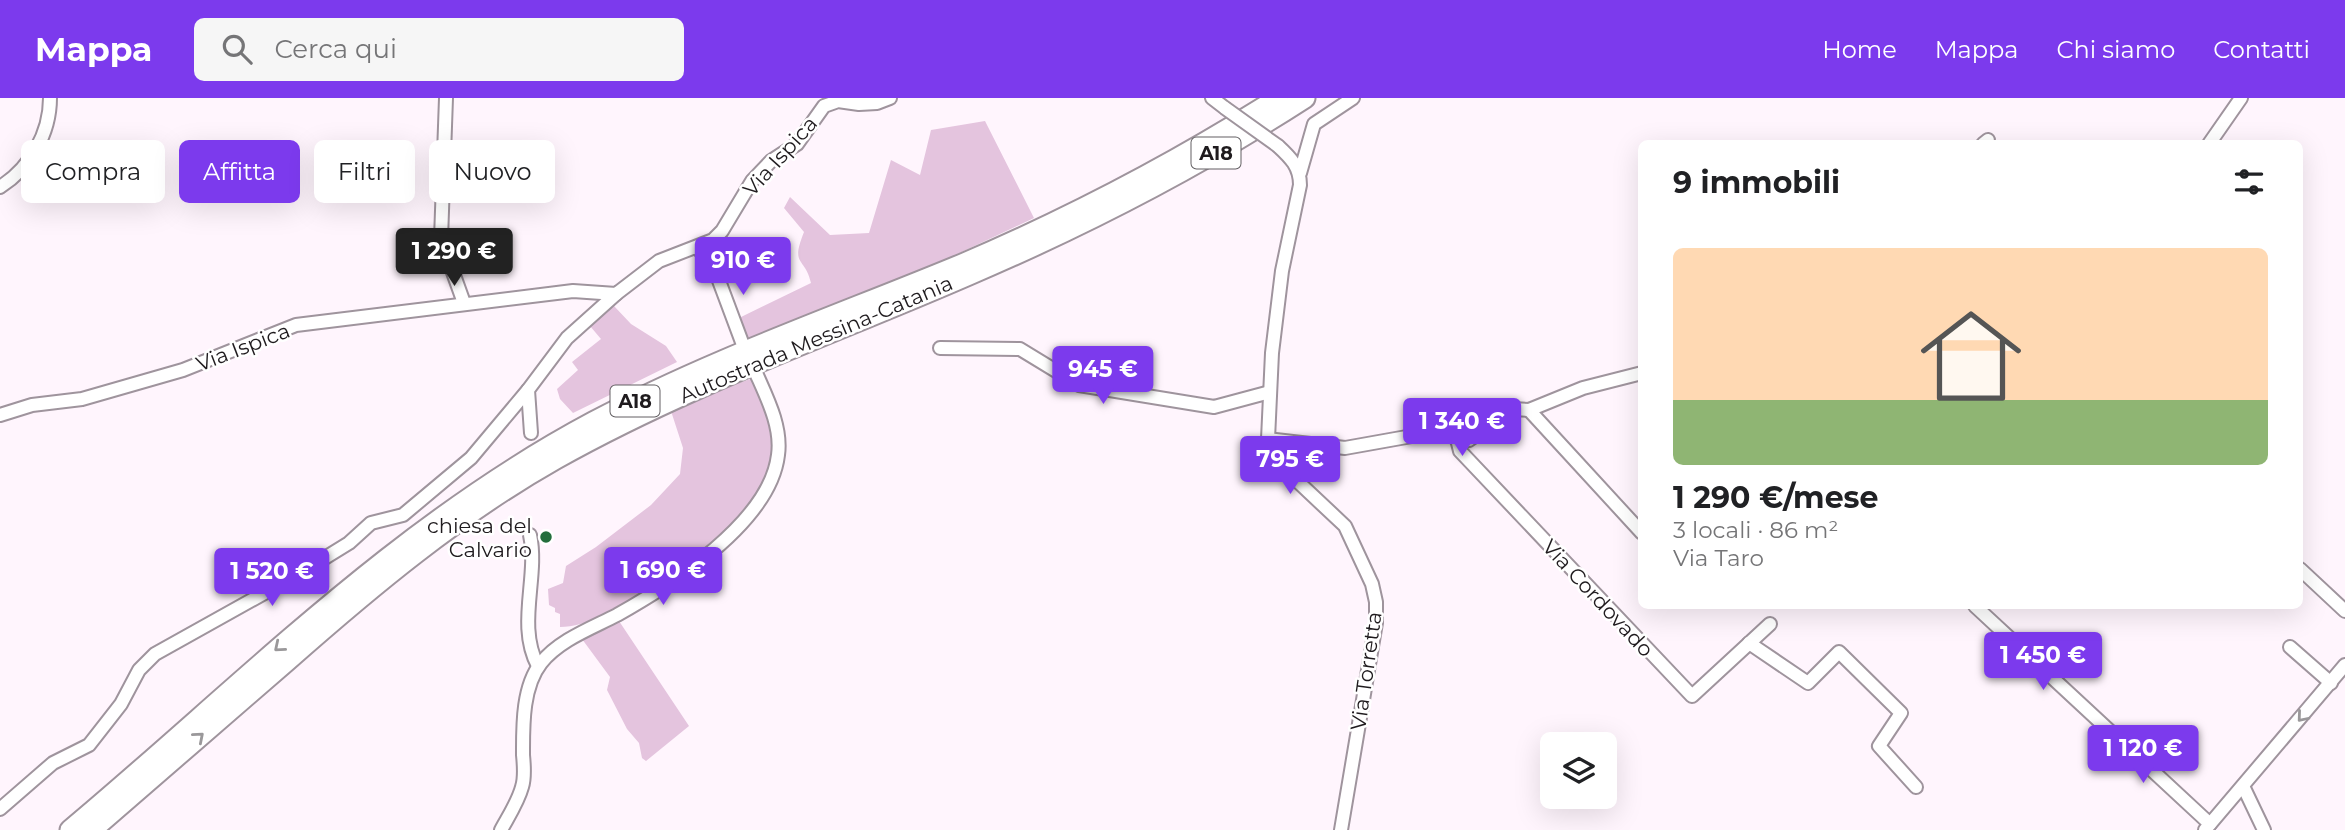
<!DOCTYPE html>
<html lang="it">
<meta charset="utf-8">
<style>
:root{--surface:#fff;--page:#f6f6f6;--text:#202124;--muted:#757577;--accent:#7c3aed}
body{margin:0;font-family:Montserrat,sans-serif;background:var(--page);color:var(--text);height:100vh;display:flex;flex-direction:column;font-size:26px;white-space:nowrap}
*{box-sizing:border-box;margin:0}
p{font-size:23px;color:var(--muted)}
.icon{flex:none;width:38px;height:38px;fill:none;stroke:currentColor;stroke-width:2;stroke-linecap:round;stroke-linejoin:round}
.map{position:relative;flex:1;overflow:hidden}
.drawer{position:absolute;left:1638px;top:42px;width:665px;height:469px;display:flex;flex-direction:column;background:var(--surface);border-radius:10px;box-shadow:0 7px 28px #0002}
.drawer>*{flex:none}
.guide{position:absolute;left:21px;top:42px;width:665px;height:63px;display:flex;gap:14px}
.fabs{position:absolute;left:1540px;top:634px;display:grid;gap:14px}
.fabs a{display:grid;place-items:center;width:77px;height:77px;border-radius:10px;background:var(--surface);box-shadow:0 7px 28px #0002;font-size:35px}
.price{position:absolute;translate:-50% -60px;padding:0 16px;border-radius:7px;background:var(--accent);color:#fff;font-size:23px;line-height:46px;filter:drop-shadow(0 2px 4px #0008)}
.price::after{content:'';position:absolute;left:50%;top:42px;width:21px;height:16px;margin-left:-10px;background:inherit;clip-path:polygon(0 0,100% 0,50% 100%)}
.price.active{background:#222;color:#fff}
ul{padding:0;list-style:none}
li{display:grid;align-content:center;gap:14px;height:371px;padding:0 35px}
li span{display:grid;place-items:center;height:217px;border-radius:10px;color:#555}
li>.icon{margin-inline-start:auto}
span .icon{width:126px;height:126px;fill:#fffc;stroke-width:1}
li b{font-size:30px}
h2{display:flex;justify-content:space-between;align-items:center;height:84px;padding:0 35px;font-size:30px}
.pill{padding:0 24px;border-radius:10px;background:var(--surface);box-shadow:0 7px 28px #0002;font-size:24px;line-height:63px}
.pill.active{background:var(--accent);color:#fff}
header{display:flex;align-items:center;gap:42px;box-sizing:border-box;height:98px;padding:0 35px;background:var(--accent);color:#fff}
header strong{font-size:33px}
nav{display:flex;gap:38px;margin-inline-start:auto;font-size:24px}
.search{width:490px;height:63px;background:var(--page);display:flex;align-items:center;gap:18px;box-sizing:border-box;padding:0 24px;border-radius:10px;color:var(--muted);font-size:26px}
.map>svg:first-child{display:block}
.green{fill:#e4c4de}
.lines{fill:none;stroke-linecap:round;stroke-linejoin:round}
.minor-casing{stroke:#9f949d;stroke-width:16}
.highway-casing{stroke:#9f949d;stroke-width:23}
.minor{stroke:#fff;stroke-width:12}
.highway{stroke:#fff;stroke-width:19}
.minor-bridge-casing{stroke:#9f949d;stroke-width:16;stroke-linecap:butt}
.minor-bridge{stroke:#fff;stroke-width:12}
.oneway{stroke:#9a989a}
.poi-dot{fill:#236e3c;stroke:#fff;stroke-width:2.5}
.labels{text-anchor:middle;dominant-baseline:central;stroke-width:5;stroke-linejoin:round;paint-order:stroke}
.shield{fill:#fff;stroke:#625f62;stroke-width:2}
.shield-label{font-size:19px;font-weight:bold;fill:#1f1b1e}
.street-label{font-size:21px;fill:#1f1b1e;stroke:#fff}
.poi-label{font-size:21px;fill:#1f1b1e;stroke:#fff;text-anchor:end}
</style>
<header>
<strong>Mappa</strong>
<div class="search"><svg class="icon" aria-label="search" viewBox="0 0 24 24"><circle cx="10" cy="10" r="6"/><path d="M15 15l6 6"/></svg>Cerca qui</div>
<nav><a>Home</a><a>Mappa</a><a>Chi siamo</a><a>Contatti</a></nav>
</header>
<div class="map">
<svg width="2345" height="732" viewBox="0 0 2345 732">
<rect width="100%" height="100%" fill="#fff5fd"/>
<g class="green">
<path d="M 985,23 L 1034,120 L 851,206 L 748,246 L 739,220 L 811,185 C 805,158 790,169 804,134 L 784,110 L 790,99 L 830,137 L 869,135 L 891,62 L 920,77 L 931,32 Z"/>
<polygon points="614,208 631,226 666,248 677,264 573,315 560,301 557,291 578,272 572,264 601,241 590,228"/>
<path d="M 753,280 C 764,305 780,338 772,366 C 768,379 759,399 751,410 C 744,419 732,427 723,434 C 685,468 613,528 560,529 L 560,516 L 555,514 L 555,510 L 549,507 L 548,491 L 563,485 L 566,468 L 596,449 L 651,407 L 680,376 L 683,350 L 671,313 L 702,298 Z"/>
<polygon points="617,520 689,628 646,663 642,660 639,645 627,631 607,592 610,579 582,541"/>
</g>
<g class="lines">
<defs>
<g id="minor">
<polyline points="446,0 441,141 464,205"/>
<polyline points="1212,0 1225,10"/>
<polyline points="1983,46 1988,42"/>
<polyline points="2209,46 2241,0"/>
<path d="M 1278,48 C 1291,60 1300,69 1300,87 L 1282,173 L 1272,255 L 1268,341 L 1271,356 L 1277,364 L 1345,428 L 1372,486 L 1376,504 L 1376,525 L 1341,732"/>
<polyline points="1300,75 1314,26 1353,0"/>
<path d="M 0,89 C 30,70 50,36 50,0"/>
<polyline points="697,150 712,164 743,247"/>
<polyline points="940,250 1020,251 1079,287 1214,309 1270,294"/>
<polyline points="1529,312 1642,435"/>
<polyline points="0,317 32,307 82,301 183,272 296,227 573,193 616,196 659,163 713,142 722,133 752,83 771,63 797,46 824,8 838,3 859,6 877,5 890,0"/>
<polyline points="531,335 528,292 567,240 616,196"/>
<polyline points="1268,341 1345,350 1440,333 1462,343 1469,342 1513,311 1529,312 1583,290 1642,275"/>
<polyline points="1457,341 1460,353 1692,598 1770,526"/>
<path d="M 530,437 C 539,479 516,527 538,568"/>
<polyline points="2300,471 2345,513"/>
<polyline points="1975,508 2210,726"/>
<polyline points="1749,545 1808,585 1839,554 1901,615 1879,648 1916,689"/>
<polyline points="2290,549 2331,585"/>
<polyline points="2243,688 2264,732"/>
<polyline points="0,711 53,665 89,647 121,606 139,572 155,556 302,474 349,445 371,425 403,417 471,360 528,292"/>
<path d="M 501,732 C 508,719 518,704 522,689 C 525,680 524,667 523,657 C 523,629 522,589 541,565 C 559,542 592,530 617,517 C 672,486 770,424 778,357 C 782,329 767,300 756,275"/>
<polyline points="2205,732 2345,567"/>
</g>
<g id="highway">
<path d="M 70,732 C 241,589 394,430 593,324 C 711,261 839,217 962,166 C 1072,119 1177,64 1278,0"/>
<path d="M 92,732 C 157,676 222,619 287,563 C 372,488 457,417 556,361 C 688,287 831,237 969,177 C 1086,127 1198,69 1305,0"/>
</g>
</defs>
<use href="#minor" class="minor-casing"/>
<use href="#highway" class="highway-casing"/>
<use href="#minor" class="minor"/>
<use href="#highway" class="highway"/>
<defs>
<polyline id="minor-bridge" points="1225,10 1278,48"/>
</defs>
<use href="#minor-bridge" class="minor-bridge-casing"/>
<use href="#minor-bridge" class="minor-bridge"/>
</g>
<defs><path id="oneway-chevron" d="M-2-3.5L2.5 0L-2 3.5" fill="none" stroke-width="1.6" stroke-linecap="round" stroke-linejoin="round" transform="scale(1.75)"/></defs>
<g class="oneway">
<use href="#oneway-chevron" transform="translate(279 549) rotate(140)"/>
<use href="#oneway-chevron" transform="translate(2302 619) rotate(130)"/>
<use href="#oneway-chevron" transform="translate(199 639) rotate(-41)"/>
</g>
<circle class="poi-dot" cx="546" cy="439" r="7"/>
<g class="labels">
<g class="shield">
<rect x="1191.5" y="39.5" width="49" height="31" rx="5"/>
<rect x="610.5" y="287.5" width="49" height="31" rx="5"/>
</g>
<g class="shield-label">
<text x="1216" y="55">A18</text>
<text x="635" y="303">A18</text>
</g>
<g class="street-label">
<text transform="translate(780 58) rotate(-48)">Via Ispica</text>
<text transform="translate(816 241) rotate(-23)">Autostrada Messina-Catania</text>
<text transform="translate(243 249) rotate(-21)">Via Ispica</text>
<text transform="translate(1598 500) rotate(47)">Via Cordovado</text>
<text transform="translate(1366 573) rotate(-82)">Via Torretta</text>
</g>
<g class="poi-label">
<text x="532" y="427">chiesa del<tspan x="532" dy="24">Calvario</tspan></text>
</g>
</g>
</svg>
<div class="fabs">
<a><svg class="icon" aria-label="layers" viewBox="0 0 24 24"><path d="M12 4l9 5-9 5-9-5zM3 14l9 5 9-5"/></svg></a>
</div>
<b class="price active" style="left:454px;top:190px">1 290 €</b>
<b class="price" style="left:743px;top:199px">910 €</b>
<b class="price" style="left:1103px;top:308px">945 €</b>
<b class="price" style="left:1462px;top:360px">1 340 €</b>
<b class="price" style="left:1290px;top:398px">795 €</b>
<b class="price" style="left:663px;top:509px">1 690 €</b>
<b class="price" style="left:272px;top:510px">1 520 €</b>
<b class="price" style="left:2043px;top:594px">1 450 €</b>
<b class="price" style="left:2143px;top:687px">1 120 €</b>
<div class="guide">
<a class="pill">Compra</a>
<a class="pill active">Affitta</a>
<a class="pill">Filtri</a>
<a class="pill">Nuovo</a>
</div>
<section class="drawer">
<h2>9 immobili<svg class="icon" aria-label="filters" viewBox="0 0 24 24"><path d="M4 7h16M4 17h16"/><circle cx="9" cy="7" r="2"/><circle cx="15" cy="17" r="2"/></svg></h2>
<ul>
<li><span style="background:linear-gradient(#ffd9b3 70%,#8fb573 0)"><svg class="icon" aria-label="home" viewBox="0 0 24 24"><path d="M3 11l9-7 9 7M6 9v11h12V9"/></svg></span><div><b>1 290 €/mese</b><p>3 locali · 86 m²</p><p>Via Taro</p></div></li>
</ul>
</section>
</div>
